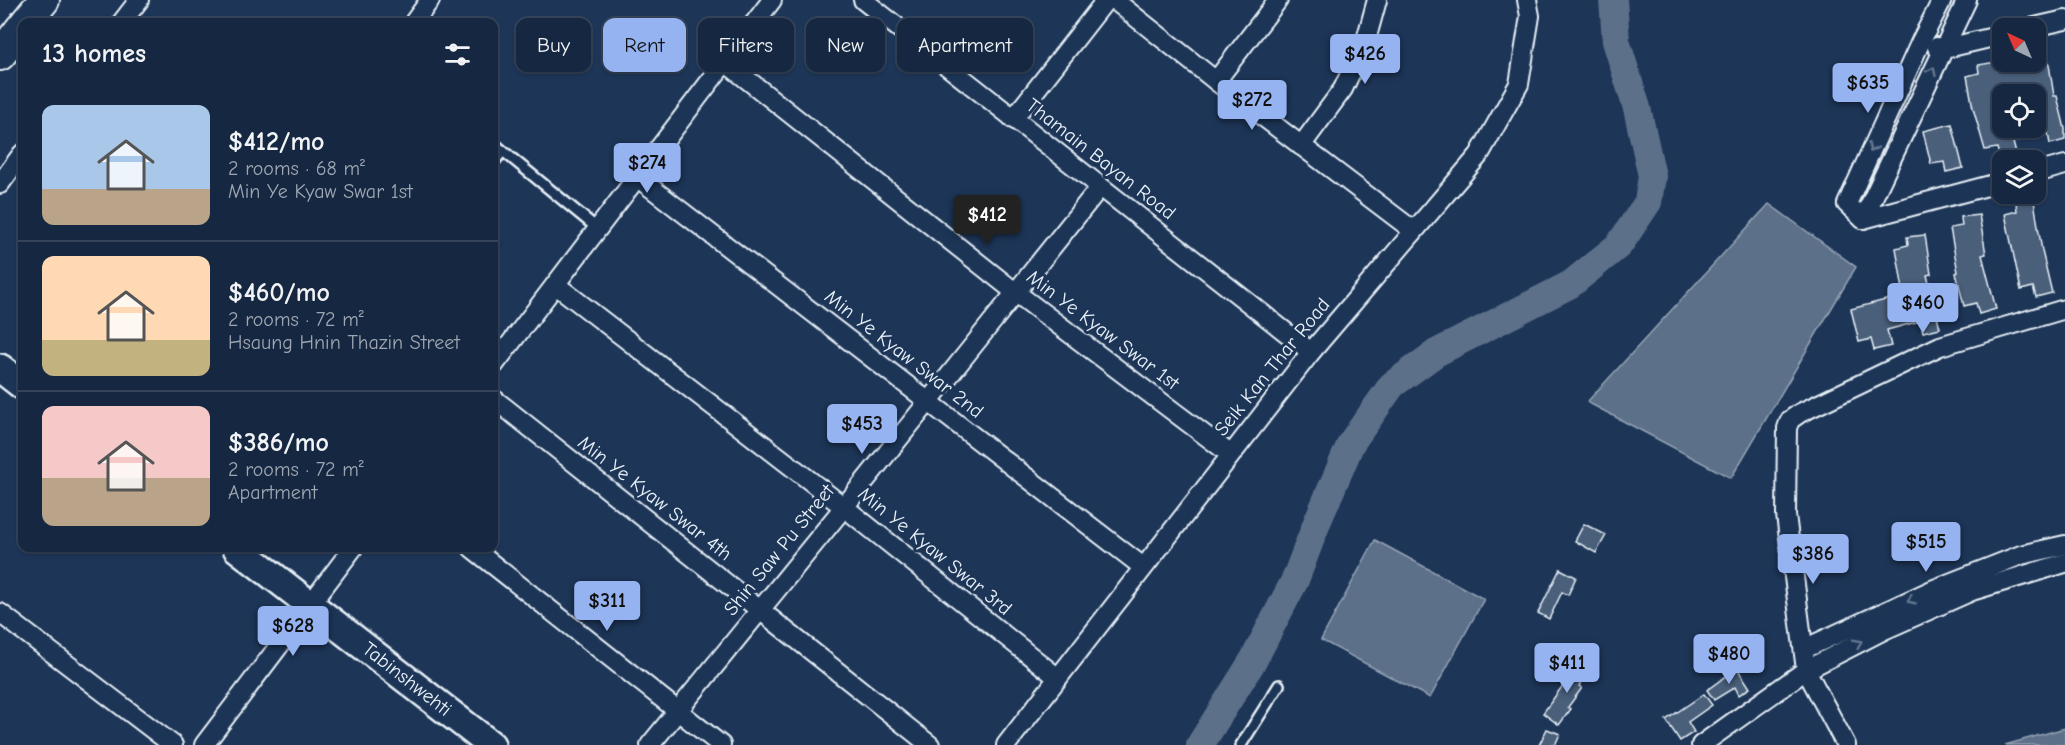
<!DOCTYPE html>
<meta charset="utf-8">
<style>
:root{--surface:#162841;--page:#1f3048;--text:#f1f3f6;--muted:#9ea6b1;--line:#35445a;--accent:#95b2f1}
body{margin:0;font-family:"Comic Neue",sans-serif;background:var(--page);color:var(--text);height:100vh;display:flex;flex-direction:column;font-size:22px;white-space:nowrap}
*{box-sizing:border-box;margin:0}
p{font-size:20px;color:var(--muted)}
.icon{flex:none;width:33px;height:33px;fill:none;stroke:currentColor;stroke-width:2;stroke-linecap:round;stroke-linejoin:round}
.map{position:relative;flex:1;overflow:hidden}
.panel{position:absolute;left:18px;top:18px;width:480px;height:534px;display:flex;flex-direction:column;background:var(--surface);border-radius:12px;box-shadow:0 2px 4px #0004,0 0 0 2px var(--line)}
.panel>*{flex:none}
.banner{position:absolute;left:516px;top:18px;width:570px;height:54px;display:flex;gap:12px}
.needle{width:39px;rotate:316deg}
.buttons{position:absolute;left:1992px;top:18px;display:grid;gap:12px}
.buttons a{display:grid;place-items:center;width:54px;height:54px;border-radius:12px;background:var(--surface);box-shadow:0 2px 4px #0004,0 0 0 2px var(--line);font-size:30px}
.price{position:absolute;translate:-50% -51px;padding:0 14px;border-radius:6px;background:var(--accent);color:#111;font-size:20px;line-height:39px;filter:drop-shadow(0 2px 3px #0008)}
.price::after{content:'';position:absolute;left:50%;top:36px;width:18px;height:14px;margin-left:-9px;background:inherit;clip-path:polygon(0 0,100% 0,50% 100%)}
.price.active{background:#222;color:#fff}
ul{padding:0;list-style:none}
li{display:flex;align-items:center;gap:18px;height:150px;padding:0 24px}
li+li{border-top:2px solid var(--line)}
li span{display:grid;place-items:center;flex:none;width:168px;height:120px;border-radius:12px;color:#555}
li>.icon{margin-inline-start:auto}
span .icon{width:72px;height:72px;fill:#fffc;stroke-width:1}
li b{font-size:26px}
h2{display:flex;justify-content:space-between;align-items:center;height:72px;padding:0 24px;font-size:26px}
.pill{padding:0 21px;border-radius:12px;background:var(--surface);box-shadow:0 2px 4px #0004,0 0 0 2px var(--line);font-size:21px;line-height:54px}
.pill.active{background:var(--accent);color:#111}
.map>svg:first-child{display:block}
.water{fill:#5d7089;stroke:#95a4b5;stroke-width:1.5}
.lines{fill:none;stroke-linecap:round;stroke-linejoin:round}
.river{stroke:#5d7089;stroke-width:28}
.building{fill:#495e7a;stroke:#e8f1f8;stroke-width:1.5;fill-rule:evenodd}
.lane-casing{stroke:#e8f1f8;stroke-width:14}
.street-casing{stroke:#e8f1f8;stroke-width:22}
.secondary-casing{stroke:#e8f1f8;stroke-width:32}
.primary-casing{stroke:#e8f1f8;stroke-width:34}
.lane{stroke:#1d3557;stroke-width:9}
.street{stroke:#1d3557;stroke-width:18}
.secondary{stroke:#1d3557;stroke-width:27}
.primary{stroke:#1d3557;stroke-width:30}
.oneway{stroke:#64778f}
.labels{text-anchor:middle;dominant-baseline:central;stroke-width:6;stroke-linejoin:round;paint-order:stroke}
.street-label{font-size:20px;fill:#e8f1f8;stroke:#1d3557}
</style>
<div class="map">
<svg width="2065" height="745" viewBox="0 0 2065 745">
<rect width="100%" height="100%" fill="#1d3557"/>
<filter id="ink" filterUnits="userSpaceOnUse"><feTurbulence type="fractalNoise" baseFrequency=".0167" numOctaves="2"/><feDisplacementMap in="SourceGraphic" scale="12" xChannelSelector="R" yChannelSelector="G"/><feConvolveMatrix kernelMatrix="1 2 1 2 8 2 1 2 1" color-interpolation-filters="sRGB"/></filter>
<g filter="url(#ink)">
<g class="water">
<polygon points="1769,204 1856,267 1731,478 1587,402"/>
<polygon points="1375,540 1484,599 1430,698 1321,640"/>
<polygon points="2065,728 2065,745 2005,745"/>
</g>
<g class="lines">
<polyline class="river" points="1200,745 1254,659 1295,580 1318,520 1351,443 1392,385 1436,353 1571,284 1619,245 1648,202 1652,176 1637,108 1616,41 1613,0"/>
</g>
<g class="building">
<path d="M 2047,52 L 2054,96 L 2057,96 L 2065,129 L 2065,140 L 2050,144 L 2048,133 L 2013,142 L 2016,154 L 2000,158 L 1997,148 L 1985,150 L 1973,108 L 1967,76 L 1979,73 L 1978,65 L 1996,62 L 1997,70 L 2036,62 L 2036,53 ZM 2002,94 L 2036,94 L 2036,128 L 2002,128 Z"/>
<polygon points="1952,124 1963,168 1946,172 1944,162 1931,164 1923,131"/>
<polygon points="2034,201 2042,251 2052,293 2036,297 2033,287 2021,290 2005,214 2017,211 2016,203"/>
<polygon points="1979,215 1986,254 1982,255 1996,309 1979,314 1976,303 1964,306 1956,273 1958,272 1950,228 1962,226 1961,217"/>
<polygon points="1925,235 1931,274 1927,275 1940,328 1923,332 1920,321 1887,330 1891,346 1874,350 1871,339 1859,342 1851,309 1901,296 1900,291 1903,290 1896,248 1908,245 1907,237"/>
<polygon points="1584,524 1606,535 1596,553 1575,541"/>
<polygon points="1560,569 1576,577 1568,595 1562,592 1549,619 1538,613"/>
<polygon points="1575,662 1589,669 1579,686 1582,688 1568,707 1571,709 1559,725 1543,713 1569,677 1566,675"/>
<polygon points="1737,668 1750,688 1739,695 1735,687 1714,700 1707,690"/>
<polygon points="1704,694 1712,705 1688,722 1694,732 1680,741 1666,720"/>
<polygon points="1547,729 1560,734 1555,745 1539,745"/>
</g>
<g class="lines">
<defs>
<g id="lane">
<polyline points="494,143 503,151"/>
<polyline points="494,162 503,151 598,229"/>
<polyline points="1241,745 1279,685"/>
</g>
<g id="street">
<polyline points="863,0 1311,352"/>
<polyline points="1114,0 1216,81 1414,231"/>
<polyline points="122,22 139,0"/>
<polyline points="414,22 430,0"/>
<polyline points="2030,28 2065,20"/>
<polyline points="1937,47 1943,49 2002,35"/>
<polyline points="725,62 1015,292 1230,454"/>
<polyline points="1216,81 1278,0"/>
<polyline points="1013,119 1106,0"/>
<polyline points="1301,146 1343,89 1366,40 1377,0"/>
<polyline points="2036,173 2065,165"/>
<polyline points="637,177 1143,567"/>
<polyline points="0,184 22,154"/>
<polyline points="1863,219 1847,204 1921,41 1942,0"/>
<polyline points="1863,219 1967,0"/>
<polyline points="1863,219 2002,182"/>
<polyline points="556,285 844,507 1058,678"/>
<polyline points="494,365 772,0"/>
<polyline points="494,399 930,745"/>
<polyline points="472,548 721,745"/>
<polyline points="0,613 173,745"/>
<polyline points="1804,649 1932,590 2021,555 2065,545"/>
<polyline points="204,745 353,548"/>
<polyline points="650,745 844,507 1100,187"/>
<polyline points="1006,745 1311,352 1479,155 1519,84 1530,16 1527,0"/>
<polyline points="1701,745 1806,670 1884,630 1972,591 2065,563"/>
<polyline points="1846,745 1806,670 1786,515 1787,428 1790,420 1800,413 1940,346 2065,309"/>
</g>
<g id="secondary">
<polyline points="0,368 22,385"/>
<polyline points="237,548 491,745"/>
</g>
<g id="primary">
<polyline points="26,22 44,0"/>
<polyline points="0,55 22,27"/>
</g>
</defs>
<use href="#lane" class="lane-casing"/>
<use href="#street" class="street-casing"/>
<use href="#secondary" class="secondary-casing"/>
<use href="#primary" class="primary-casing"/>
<use href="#lane" class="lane"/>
<use href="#street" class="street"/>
<use href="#secondary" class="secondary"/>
<use href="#primary" class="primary"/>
</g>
<defs><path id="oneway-chevron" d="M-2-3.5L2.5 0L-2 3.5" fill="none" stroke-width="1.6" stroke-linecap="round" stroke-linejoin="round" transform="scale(1.5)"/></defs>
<g class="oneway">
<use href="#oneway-chevron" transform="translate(1932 71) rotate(-65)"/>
<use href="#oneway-chevron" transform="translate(1872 148) rotate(115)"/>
<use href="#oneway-chevron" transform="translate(1911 600) rotate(155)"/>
<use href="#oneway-chevron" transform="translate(1858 643) rotate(-27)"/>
</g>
</g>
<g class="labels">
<g class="street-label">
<text transform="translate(1101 159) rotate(38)">Thamain Bayan Road</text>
<text transform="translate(1103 330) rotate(37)">Min Ye Kyaw Swar 1st</text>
<text transform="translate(904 354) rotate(38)">Min Ye Kyaw Swar 2nd</text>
<text transform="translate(1272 367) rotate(-51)">Seik Kan Thar Road</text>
<text transform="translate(655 498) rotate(38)">Min Ye Kyaw Swar 4th</text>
<text transform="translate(779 550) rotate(-51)">Shin Saw Pu Street</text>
<text transform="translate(935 551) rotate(39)">Min Ye Kyaw Swar 3rd</text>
<text transform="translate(407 679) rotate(38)">Tabinshwehti</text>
</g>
</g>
</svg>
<div class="buttons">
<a><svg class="needle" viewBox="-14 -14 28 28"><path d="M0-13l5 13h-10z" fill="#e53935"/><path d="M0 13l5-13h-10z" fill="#9ea6b1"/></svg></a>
<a><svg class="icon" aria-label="locate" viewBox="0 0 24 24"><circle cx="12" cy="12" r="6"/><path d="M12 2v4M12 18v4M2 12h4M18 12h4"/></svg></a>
<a><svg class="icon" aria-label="layers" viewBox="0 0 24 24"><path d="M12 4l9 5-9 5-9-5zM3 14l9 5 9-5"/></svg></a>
</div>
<b class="price" style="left:1365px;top:85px">$426</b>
<b class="price" style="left:1868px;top:114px">$635</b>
<b class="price" style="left:1252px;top:131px">$272</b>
<b class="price" style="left:647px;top:194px">$274</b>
<b class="price active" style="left:987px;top:246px">$412</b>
<b class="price" style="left:1923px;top:334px">$460</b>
<b class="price" style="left:862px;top:455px">$453</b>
<b class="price" style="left:1926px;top:573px">$515</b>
<b class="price" style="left:1813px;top:585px">$386</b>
<b class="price" style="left:607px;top:632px">$311</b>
<b class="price" style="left:293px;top:657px">$628</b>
<b class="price" style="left:1729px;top:685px">$480</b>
<b class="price" style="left:1567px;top:694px">$411</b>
<div class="banner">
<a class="pill">Buy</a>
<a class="pill active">Rent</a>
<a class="pill">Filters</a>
<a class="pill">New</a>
<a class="pill">Apartment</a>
</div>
<section class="panel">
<h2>13 homes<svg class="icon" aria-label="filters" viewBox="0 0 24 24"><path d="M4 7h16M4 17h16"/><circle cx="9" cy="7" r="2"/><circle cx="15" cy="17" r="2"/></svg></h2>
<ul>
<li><span style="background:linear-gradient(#a9c7e8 70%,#b9a48a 0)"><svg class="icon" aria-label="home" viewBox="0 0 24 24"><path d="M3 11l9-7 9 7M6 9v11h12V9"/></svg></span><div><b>$412/mo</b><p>2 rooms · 68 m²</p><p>Min Ye Kyaw Swar 1st</p></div></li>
<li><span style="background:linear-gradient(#ffd9b3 70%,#c2b280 0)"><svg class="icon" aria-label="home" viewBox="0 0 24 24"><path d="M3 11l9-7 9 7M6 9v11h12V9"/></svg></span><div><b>$460/mo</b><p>2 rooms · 72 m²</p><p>Hsaung Hnin Thazin Street</p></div></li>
<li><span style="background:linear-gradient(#f6c9c9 60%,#b9a48a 0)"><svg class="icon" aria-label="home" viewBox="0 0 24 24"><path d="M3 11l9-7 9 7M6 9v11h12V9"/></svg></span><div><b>$386/mo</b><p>2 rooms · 72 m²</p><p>Apartment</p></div></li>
</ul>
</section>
</div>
